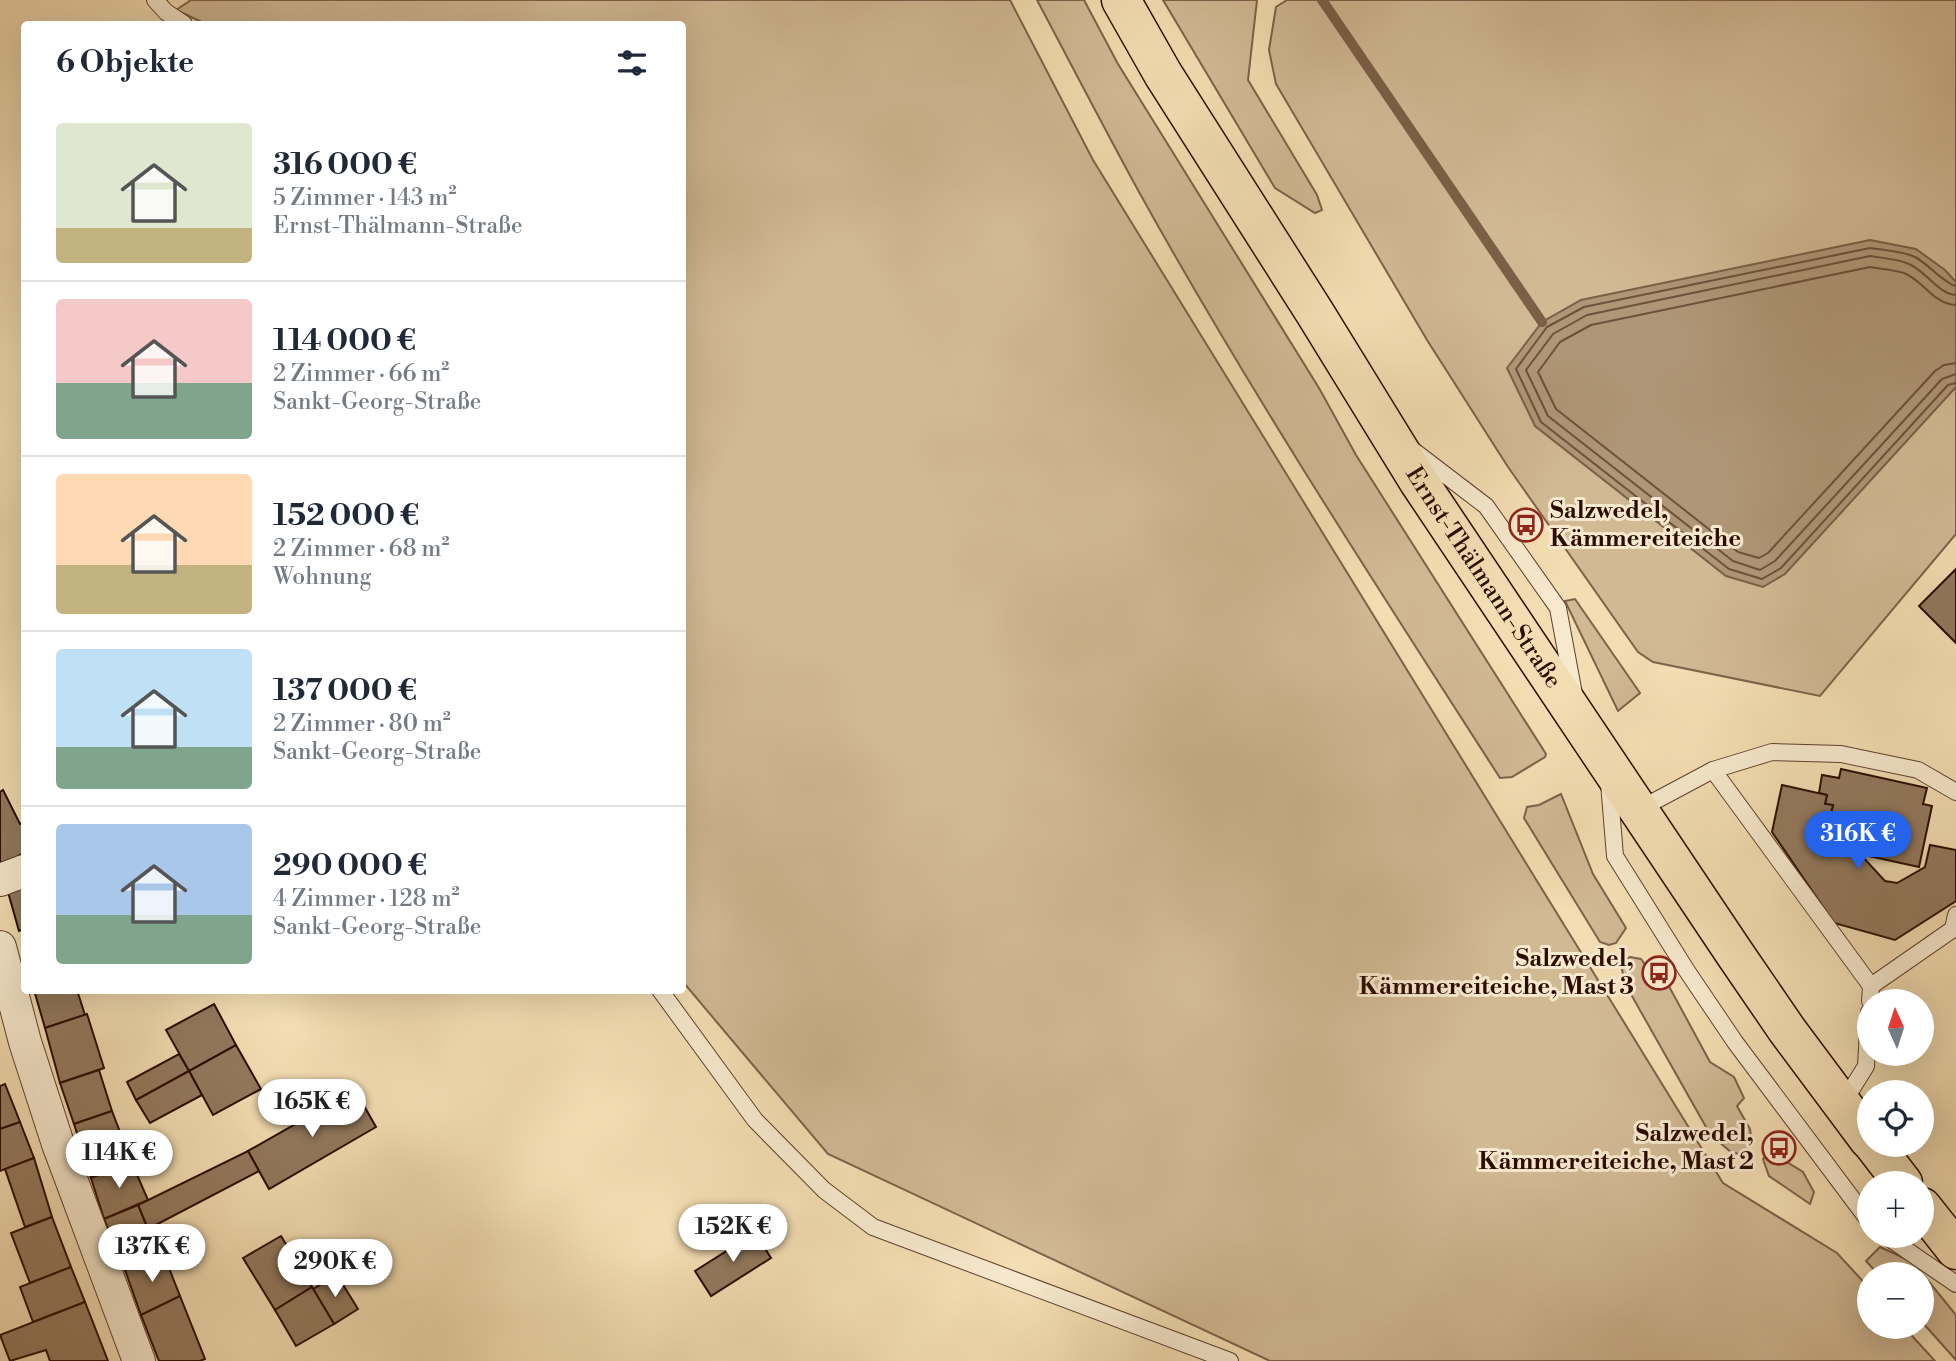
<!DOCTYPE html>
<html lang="de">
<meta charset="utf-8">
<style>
:root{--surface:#fff;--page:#f6f6f7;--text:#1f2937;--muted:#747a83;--line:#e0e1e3;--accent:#2563eb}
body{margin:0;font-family:"Libre Bodoni",serif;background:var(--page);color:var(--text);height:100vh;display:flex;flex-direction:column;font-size:26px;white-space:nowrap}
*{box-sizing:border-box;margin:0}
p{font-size:23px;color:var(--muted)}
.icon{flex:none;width:38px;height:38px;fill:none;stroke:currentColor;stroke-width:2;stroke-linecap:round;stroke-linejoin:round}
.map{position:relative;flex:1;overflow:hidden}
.details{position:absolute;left:21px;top:21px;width:665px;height:973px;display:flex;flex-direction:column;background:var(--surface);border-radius:7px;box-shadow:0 7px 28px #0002}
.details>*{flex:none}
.needle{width:46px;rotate:357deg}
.buttons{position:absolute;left:1857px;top:989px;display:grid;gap:14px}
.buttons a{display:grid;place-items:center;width:77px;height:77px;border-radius:50%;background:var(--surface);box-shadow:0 7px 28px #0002;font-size:35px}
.price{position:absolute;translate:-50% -60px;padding:0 16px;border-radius:24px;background:#fff;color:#222;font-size:23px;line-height:46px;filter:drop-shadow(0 2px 4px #0008)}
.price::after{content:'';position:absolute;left:50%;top:42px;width:21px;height:16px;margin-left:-10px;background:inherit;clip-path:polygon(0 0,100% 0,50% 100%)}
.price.current{background:var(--accent);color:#fff}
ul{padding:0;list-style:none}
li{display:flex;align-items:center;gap:21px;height:175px;padding:0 35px}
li+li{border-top:2px solid var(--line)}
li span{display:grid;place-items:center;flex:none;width:196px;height:140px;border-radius:7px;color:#555}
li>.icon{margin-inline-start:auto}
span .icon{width:84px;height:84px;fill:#fffc;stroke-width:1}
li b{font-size:30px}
h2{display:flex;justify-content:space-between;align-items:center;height:84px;padding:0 35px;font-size:30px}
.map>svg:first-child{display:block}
.green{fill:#d1b994;stroke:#7e624a;stroke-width:2}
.water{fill:#af9676;stroke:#7b5f47;stroke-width:2}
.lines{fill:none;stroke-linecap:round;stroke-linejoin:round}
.shore{stroke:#6e513c;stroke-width:2}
.stream{stroke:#7b5f47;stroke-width:10}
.building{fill:#93795d;stroke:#2c0c01;stroke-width:2}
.lane-casing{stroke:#5e402d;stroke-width:18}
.street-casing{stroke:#5e402d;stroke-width:34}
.primary-casing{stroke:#2c0c01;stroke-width:41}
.lane{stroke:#f7e9cd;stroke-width:16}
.street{stroke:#f7e9cd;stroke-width:32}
.primary{stroke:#f3ddb2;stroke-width:38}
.labels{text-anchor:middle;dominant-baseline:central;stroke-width:6;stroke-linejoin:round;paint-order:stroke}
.poi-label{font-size:24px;font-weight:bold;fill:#2c0c01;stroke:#f7e9cd;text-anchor:end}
.street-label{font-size:24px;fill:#2c0c01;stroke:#f7e9cd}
</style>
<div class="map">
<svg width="1956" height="1361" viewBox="0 0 1956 1361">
<rect width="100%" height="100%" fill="#f3ddb2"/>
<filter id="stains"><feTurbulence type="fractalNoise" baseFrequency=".00286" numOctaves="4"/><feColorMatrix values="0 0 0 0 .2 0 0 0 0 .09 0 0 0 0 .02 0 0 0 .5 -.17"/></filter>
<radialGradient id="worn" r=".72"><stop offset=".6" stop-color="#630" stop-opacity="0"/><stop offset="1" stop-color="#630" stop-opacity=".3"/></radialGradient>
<g class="green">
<polygon points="191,0 1010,0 1093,160 1723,1183 1837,1253 1869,1288 1869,1326 1904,1327 1935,1361 1270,1361 828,1154 683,982 682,24 206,24 176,10"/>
<path d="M 1037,0 L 1084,0 L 1118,64 L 1319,388 L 1356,455 L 1546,754 L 1545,757 L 1512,777 L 1500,778 C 1376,585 1250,392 1139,192 C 1104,128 1071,64 1037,0 Z"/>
<polygon points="1163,0 1257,0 1248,80 1317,195 1322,210 1315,213 1275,188"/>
<polygon points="1287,0 1956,0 1956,534 1820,696 1653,662 1638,652 1508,467 1427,340 1276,84 1269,50 1276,7"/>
<polygon points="1575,599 1640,693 1618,711 1565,601"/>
<polygon points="1561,794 1593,874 1626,928 1616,943 1609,945 1600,942 1524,818 1527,807 1539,805"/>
<polygon points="1630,957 1641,959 1651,973 1664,977 1710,1062 1734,1077 1744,1098 1737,1106 1750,1129 1752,1143 1743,1154 1732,1153 1710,1134 1624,982 1621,962"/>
<polygon points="1774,1154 1803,1172 1814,1192 1810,1204 1769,1176 1763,1159 1767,1155"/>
<polygon points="1880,1247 1913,1262 1956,1315 1956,1360 1922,1322 1922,1274 1878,1274 1866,1261"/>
</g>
<polygon class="water" points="1870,240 1916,249 1945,270 1956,282 1956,387 1785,574 1763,587 1726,576 1535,426 1507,368 1542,322 1581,300"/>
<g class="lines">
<g class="shore">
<path d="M 1956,286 C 1945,284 1927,263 1915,257 C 1902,251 1883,250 1870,248 L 1584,307 L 1547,327 L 1516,369 L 1541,422 L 1729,569 L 1762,579 L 1781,568 L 1948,385 L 1956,383"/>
<path d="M 1956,295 C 1938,294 1926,271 1909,264 C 1898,259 1882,258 1870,256 L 1587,315 L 1553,334 L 1526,370 L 1548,416 L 1733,561 L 1760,570 L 1775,561 L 1942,379 L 1956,374"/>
<path d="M 1956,305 C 1933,304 1924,281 1904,273 C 1893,270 1881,269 1870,267 L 1591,325 L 1560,342 L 1538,372 L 1556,409 L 1738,552 L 1759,558 L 1768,553 L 1935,371 L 1944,365 L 1956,363"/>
</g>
<polyline class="stream" points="1322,0 1542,322"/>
</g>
<g class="building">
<polygon points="1956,569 1956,643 1919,606"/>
<polygon points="1841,769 1927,788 1923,804 1932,806 1919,867 1860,854 1839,820 1840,815 1831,813 1833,805 1825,804 1827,795 1819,793 1822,775 1839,778"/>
<polygon points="1782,785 1827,795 1825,804 1833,805 1831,813 1840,815 1839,820 1860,854 1885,881 1897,883 1925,867 1930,845 1956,850 1956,901 1895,940 1834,923 1772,832"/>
<polygon points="3,790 20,824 24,822 24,853 0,866 0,792"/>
<polygon points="24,879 24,929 19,931 6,885"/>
<polygon points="34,990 77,990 85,1015 45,1028"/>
<polygon points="214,1004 236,1045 189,1071 166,1030"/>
<polygon points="87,1014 104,1068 60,1083 45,1028"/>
<polygon points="236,1045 261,1089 213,1115 189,1071"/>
<polygon points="179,1054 189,1071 136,1100 127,1082"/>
<polygon points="99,1070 112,1111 74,1124 60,1083"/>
<polygon points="189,1071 202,1095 150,1123 136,1100"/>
<polygon points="5,1084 20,1122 0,1129 0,1086"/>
<polygon points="355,1090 376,1127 269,1189 248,1151"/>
<polygon points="112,1111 131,1161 91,1178 74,1124"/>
<polygon points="20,1122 34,1158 0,1171 0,1129"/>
<polygon points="248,1151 259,1171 148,1229 138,1205"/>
<polygon points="34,1158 52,1217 25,1227 5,1169"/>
<polygon points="131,1161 148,1200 104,1219 91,1178"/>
<polygon points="138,1205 158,1255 125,1270 104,1219"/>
<polygon points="52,1217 71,1267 30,1283 11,1233"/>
<polygon points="755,1233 771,1258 711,1296 695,1271"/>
<polygon points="281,1236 312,1287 275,1310 243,1258"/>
<polygon points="163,1253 180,1296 141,1315 125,1270"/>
<polygon points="71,1267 85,1302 33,1322 20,1287"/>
<polygon points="337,1275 358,1309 334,1324 313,1289"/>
<polygon points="312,1287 334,1324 296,1346 275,1310"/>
<polygon points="180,1296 205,1359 200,1361 159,1361 141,1315"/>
<polygon points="85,1302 108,1361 50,1361 46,1350 10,1361 0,1335"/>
</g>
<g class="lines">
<defs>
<g id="lane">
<polyline points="155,0 166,12 184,24"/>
<polyline points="1414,451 1486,506 1558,608 1574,694"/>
<polyline points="1713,770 1871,986 1870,1001"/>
<polyline points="1609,783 1615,856 1687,971 1735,1042 1869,1221"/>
<polyline points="1638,810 1713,770 1772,752 1841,754 1918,770 1956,792"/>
<polyline points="1871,986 1953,929 1956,915"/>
<polyline points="660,990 755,1120 824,1190 873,1227 1230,1361"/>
<polyline points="1843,1103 1866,1066 1869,1012"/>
<polyline points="1886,1236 1956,1284"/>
</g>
<g id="street">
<polyline points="0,880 24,871"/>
<polyline points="0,947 25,1042 58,1144 139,1361"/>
</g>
<g id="primary">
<path id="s1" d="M 1121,0 L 1163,74 L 1315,313 L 1419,482 L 1735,954 L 1787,1030 L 1869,1140"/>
<polyline points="1873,1144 1903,1183"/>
<polyline points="1922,1207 1956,1250"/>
</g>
</defs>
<use href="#lane" class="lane-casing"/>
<use href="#street" class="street-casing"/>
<use href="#primary" class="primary-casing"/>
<use href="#lane" class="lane"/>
<use href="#street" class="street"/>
<use href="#primary" class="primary"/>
</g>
<defs>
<symbol id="bus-ring" viewBox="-11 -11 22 22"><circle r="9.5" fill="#f7e9cd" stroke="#8f2418" stroke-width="1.5"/><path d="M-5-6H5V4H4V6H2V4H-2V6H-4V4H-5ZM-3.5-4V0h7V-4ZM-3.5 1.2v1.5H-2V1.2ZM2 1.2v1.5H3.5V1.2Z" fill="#8f2418"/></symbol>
</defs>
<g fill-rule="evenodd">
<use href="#bus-ring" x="1507" y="506" width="38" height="38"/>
<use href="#bus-ring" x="1640" y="954" width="38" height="38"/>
<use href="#bus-ring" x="1760" y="1129" width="38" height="38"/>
</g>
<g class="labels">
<g class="poi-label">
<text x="1550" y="511" text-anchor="start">Salzwedel,<tspan x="1550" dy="28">Kämmereiteiche</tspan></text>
<text x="1634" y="959">Salzwedel,<tspan x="1634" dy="28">Kämmereiteiche, Mast 3</tspan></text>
<text x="1754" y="1134">Salzwedel,<tspan x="1754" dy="28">Kämmereiteiche, Mast 2</tspan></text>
</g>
<g class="street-label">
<text stroke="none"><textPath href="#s1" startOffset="682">Ernst-Thälmann-Straße</textPath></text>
</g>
</g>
<rect width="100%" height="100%" filter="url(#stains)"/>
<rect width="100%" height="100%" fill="url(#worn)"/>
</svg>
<div class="buttons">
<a><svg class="needle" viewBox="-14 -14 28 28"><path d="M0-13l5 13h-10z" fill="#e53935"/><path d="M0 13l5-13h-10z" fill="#747a83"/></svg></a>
<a><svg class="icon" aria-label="locate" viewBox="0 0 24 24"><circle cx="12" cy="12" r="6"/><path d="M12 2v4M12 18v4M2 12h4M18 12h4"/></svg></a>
<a>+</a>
<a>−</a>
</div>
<b class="price current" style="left:1858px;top:871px">316K €</b>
<b class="price" style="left:312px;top:1139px">165K €</b>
<b class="price" style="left:119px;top:1190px">114K €</b>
<b class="price" style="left:733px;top:1264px">152K €</b>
<b class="price" style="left:152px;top:1284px">137K €</b>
<b class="price" style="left:335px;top:1299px">290K €</b>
<section class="details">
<h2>6 Objekte<svg class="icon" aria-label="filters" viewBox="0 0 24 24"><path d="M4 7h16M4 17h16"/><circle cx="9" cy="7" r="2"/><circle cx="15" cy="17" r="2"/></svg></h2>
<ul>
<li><span style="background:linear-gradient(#dfe7d0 75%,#c2b280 0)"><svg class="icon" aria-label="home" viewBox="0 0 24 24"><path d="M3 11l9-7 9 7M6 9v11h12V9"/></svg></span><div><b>316 000 €</b><p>5 Zimmer · 143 m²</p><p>Ernst-Thälmann-Straße</p></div></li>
<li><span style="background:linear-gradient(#f6c9c9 60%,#7fa58c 0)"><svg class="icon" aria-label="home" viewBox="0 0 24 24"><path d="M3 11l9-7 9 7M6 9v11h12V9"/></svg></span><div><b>114 000 €</b><p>2 Zimmer · 66 m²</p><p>Sankt-Georg-Straße</p></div></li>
<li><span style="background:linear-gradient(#ffd9b3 65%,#c2b280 0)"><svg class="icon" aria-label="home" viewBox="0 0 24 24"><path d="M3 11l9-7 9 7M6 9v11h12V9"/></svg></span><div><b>152 000 €</b><p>2 Zimmer · 68 m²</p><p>Wohnung</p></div></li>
<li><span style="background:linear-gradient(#bfe0f5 70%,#7fa58c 0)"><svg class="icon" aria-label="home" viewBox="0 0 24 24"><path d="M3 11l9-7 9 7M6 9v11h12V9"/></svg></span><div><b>137 000 €</b><p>2 Zimmer · 80 m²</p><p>Sankt-Georg-Straße</p></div></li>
<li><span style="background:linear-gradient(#a9c7e8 65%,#7fa58c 0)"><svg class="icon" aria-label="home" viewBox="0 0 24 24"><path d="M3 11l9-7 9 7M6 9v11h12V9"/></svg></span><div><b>290 000 €</b><p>4 Zimmer · 128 m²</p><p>Sankt-Georg-Straße</p></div></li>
</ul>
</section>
</div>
